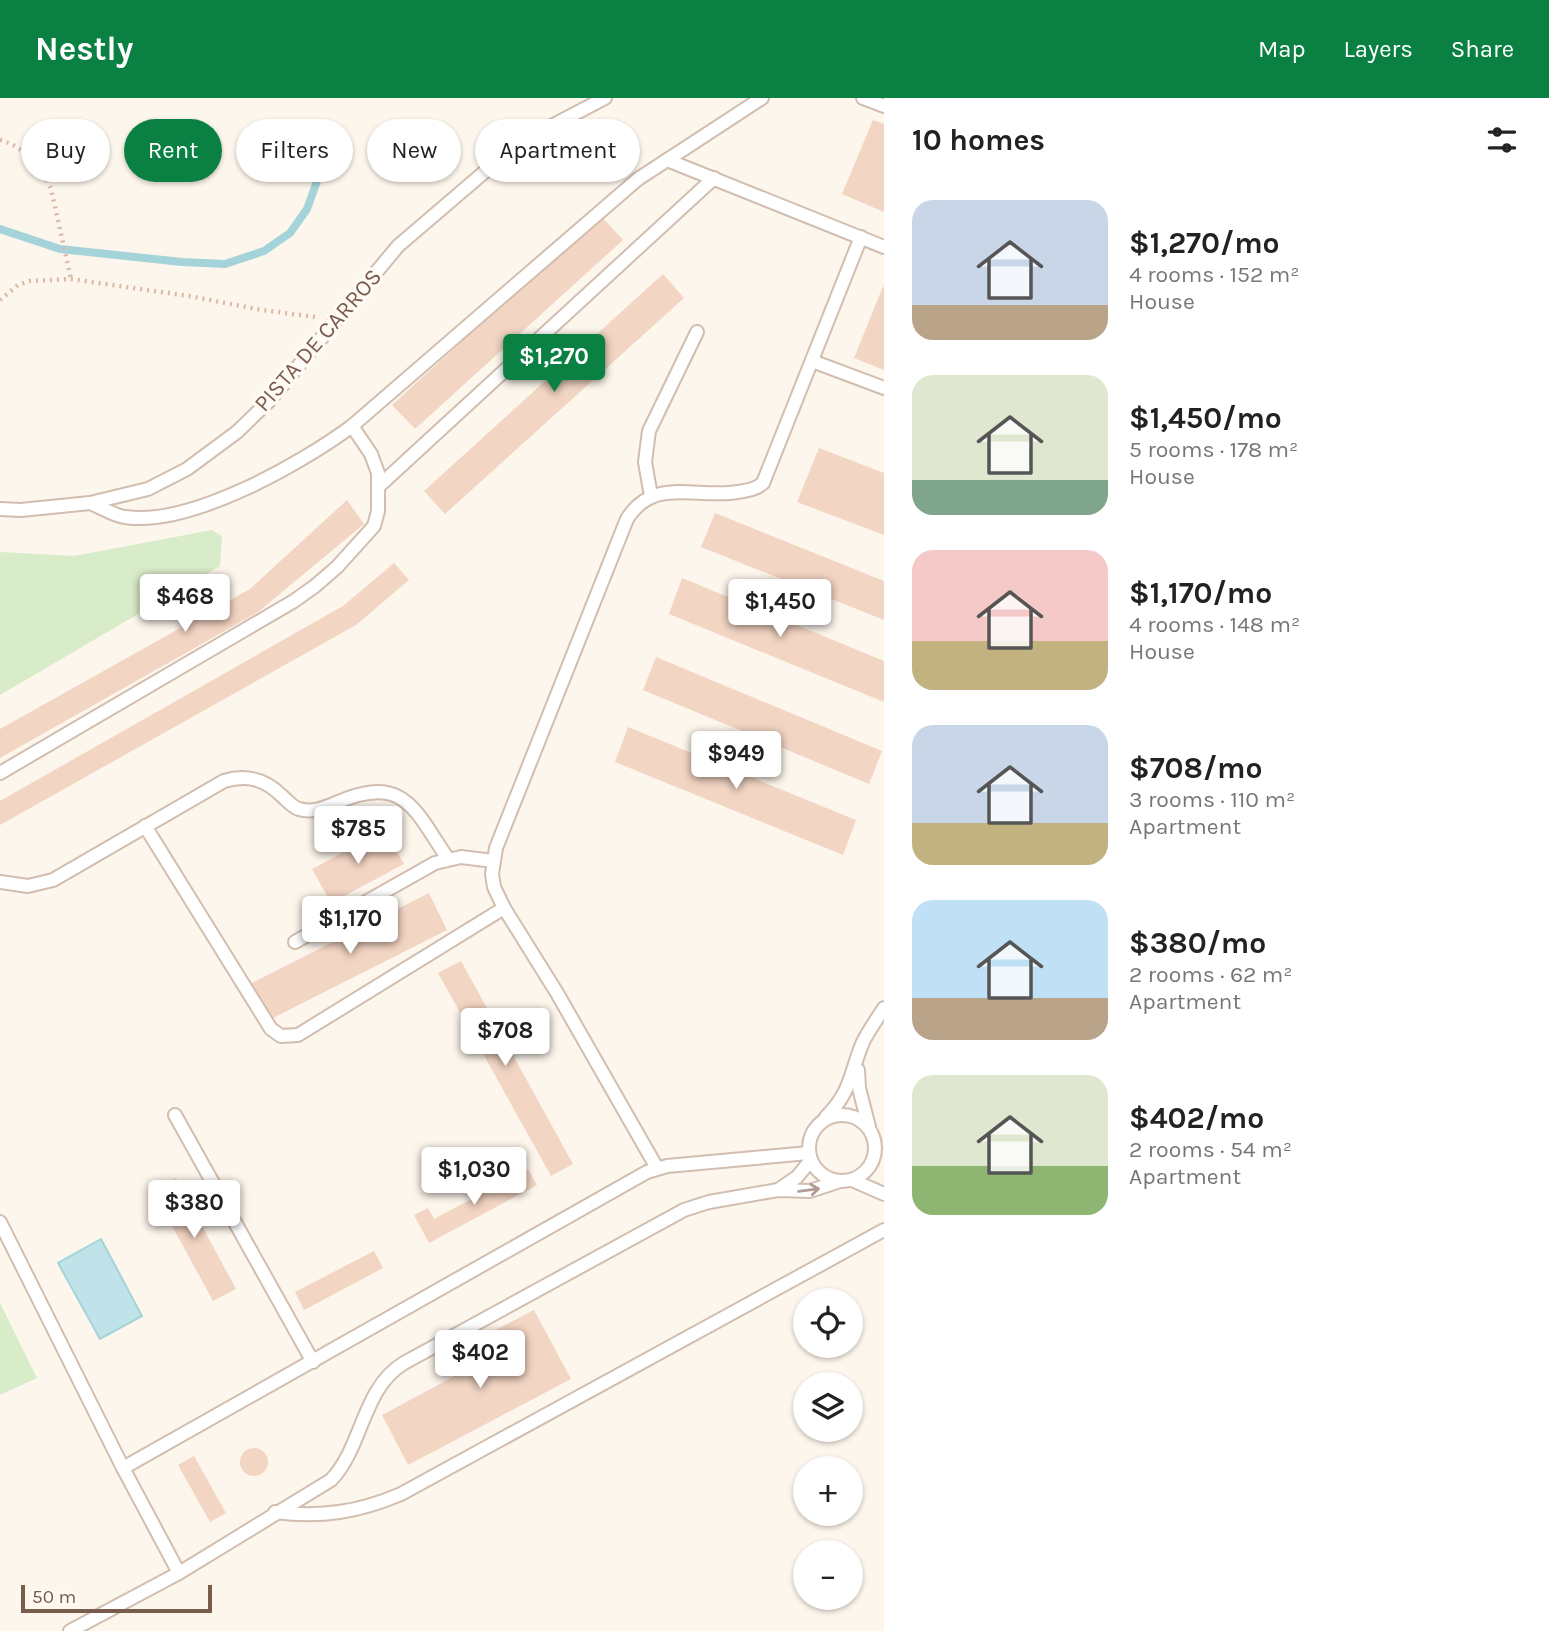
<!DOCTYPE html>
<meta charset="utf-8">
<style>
:root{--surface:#fff;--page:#f6f6f6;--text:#222;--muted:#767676;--accent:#0b8043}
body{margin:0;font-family:Karla,sans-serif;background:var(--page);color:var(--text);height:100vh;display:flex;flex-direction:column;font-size:26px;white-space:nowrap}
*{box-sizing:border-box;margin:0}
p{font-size:23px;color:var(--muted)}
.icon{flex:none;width:38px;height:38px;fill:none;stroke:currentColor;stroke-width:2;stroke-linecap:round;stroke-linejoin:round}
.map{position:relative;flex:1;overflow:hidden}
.sheet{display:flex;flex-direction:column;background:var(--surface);width:665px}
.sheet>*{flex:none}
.hud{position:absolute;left:21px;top:21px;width:665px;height:63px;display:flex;gap:14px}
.controls{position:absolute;left:793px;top:1190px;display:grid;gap:14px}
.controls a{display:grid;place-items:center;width:70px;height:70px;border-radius:50%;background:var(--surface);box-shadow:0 2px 5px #0004;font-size:35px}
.scale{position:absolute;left:21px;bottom:18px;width:191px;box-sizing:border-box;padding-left:7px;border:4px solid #7a5c4d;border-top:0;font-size:19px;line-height:24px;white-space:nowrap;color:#7a5c4d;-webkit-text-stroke:5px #fffaf3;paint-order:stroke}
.price{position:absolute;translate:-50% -60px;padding:0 16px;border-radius:7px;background:#fff;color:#222;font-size:23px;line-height:46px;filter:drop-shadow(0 2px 4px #0008)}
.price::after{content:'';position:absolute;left:50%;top:42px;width:21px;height:16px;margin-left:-10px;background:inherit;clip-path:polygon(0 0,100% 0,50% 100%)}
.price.current{background:var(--accent);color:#fff}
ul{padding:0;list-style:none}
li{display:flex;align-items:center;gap:21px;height:175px;padding:0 28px}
li span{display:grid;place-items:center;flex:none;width:196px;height:140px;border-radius:21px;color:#555}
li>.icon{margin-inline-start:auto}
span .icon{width:84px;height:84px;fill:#fffc;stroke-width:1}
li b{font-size:30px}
h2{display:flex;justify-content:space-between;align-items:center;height:84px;padding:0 28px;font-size:30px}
.chip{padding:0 24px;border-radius:32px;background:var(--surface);box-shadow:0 2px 5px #0004;font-size:24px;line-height:63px}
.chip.current{background:var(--accent);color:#fff}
header{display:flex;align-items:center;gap:42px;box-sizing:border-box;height:98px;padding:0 35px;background:var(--accent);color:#fff}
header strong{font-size:33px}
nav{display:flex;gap:38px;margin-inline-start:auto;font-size:24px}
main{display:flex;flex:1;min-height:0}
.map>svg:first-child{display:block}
.green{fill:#d8ecc9}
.water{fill:#bfe3e8;stroke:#a5d3da;stroke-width:2}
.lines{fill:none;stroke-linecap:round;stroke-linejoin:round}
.stream{stroke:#a5d3da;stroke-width:8}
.building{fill:#f3d5c3}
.service-casing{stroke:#d1beb0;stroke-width:16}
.path{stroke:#d9b8a5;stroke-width:4.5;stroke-dasharray:2 5;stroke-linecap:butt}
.service{stroke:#fff;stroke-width:12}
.oneway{stroke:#af9d94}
.labels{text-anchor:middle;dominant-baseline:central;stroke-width:7;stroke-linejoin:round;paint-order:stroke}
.street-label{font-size:23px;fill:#7a5c4d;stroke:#fffaf3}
</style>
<header>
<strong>Nestly</strong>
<nav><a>Map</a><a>Layers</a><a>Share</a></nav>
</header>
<main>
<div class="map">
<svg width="884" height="1533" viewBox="0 0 884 1533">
<rect width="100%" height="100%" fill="#fdf6ec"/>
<g class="green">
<polygon points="212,432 222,438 220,468 0,597 0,454 74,458"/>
<polygon points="0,1205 37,1280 0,1297"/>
</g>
<polygon class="water" points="101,1141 142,1218 100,1241 58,1165"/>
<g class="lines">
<polyline class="stream" points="0,131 60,151 182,164 225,166 264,153 290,135 307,111 326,58 332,32"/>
</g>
<g class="building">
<polygon points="873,22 884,26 884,114 842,96"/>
<polygon points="600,117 623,142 415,331 392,307"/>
<polygon points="663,176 684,200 445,416 424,393"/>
<polygon points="884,186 884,272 854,260"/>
<polygon points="819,350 884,375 884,437 797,404"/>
<polygon points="347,402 364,426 258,514 0,660 0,631 250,491"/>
<polygon points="715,415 884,483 884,522 701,449"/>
<polygon points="394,465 409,482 356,527 0,727 0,703 343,508"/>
<polygon points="682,480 884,563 884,604 669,516"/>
<polygon points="656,559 882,653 869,686 643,592"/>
<polygon points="628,629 856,722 843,757 615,664"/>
<polygon points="385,732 404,766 331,805 312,771"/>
<polygon points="429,795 447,832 271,921 252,885"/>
<polygon points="461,863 573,1066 551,1078 438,875"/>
<polygon points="528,1071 537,1087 429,1145 414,1117 428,1110 434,1121"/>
<polygon points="176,1080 236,1191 213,1203 153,1093"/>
<polygon points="374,1153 383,1170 304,1212 295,1194"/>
<polygon points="534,1212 571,1281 408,1367 382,1317 492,1258 482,1239"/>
<circle cx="254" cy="1364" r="14"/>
<polygon points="194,1358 226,1415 210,1424 178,1367"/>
</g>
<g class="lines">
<defs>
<g id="service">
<polyline points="863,0 884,8"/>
<polyline points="667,62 884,149"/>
<polyline points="812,263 884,290"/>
<polyline points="379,388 714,80"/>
<polyline points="651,398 645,364 649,333 697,234"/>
<path d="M 90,405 C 101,409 114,418 125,419 C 189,429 301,366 352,328 L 638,81 L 762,0"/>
<polyline points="0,411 21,412 90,405 148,391 187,371 237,334 270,302 398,148 488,71 540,34 605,0"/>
<polyline points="0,675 294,503 315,488 337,469 374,428 378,413 378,375 371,356 352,328"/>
<polyline points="145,728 271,931 281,938 298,937 504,810"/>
<path d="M 0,784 L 28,788 L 53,782 L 224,683 C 247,676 265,681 282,698 C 288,703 292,709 299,711 C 312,715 324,710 336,705 C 404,675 414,711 448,761"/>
<polyline points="295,844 435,765 461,759 493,763"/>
<polyline points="858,972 859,990 869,1029"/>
<polyline points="175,1017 313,1264"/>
<circle cx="842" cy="1050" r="33"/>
<path d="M 826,1019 C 852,993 850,974 863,944 C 869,932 877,921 884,910"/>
<path d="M 657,1070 L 557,895 L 504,810 L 494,789 L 492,776 L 496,750 L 627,421 C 654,378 696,401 738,394 C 748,392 755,392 763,385 L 861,139"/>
<polyline points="852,1082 884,1096"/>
<polyline points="778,1092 797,1079 811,1062"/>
<polyline points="0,1124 123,1370 179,1475"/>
<polyline points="123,1370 647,1074 667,1068 809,1055"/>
<path d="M 275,1414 C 321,1420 359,1414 401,1396 L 884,1132"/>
<path d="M 70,1533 L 179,1475 L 331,1382 C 363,1349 362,1290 404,1265 L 684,1112 L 709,1104 L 778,1092 L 810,1093 L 840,1083"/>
</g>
</defs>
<use href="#service" class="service-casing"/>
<g class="path">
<path d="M 0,42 C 25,49 41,68 51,91 L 71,181"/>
<polyline points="0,202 18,187 30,183 71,181 189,198 262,212 316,219"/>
</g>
<use href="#service" class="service"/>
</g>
<defs><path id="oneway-shaft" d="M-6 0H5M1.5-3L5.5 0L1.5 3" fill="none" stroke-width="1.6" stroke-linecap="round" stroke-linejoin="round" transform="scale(1.75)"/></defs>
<use class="oneway" href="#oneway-shaft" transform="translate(809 1092) rotate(-8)"/>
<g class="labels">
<g class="street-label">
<text transform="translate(318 242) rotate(-49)">PISTA DE CARROS</text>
</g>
</g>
</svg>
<div class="controls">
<a><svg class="icon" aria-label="locate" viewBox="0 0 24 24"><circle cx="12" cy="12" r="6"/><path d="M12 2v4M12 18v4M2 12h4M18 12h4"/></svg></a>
<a><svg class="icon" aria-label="layers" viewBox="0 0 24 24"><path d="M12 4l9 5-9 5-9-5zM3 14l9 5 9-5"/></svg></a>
<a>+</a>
<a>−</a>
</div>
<div class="scale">50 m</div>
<b class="price current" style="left:554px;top:296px">$1,270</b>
<b class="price" style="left:185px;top:536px">$468</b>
<b class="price" style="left:780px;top:541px">$1,450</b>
<b class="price" style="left:736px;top:693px">$949</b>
<b class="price" style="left:358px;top:768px">$785</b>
<b class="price" style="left:350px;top:858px">$1,170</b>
<b class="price" style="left:505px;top:970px">$708</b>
<b class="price" style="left:474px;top:1109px">$1,030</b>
<b class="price" style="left:194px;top:1142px">$380</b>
<b class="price" style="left:480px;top:1292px">$402</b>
<div class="hud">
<a class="chip">Buy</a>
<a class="chip current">Rent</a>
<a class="chip">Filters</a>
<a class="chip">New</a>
<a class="chip">Apartment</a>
</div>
</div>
<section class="sheet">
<h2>10 homes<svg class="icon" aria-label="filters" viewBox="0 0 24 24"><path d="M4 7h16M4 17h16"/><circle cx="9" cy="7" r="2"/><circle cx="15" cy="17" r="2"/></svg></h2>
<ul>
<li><span style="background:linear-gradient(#c9d6e8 75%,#b9a48a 0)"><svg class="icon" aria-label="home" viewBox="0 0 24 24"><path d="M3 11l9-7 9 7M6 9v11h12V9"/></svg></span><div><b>$1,270/mo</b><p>4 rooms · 152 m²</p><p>House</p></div></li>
<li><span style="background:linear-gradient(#dfe7d0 75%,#7fa58c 0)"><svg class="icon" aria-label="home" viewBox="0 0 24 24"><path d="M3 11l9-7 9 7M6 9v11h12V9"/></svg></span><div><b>$1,450/mo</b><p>5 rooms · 178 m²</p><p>House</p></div></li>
<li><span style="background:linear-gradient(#f6c9c9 65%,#c2b280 0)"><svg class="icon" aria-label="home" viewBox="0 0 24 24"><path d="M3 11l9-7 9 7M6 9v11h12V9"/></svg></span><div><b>$1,170/mo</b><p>4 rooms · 148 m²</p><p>House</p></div></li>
<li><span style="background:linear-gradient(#c9d6e8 70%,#c2b280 0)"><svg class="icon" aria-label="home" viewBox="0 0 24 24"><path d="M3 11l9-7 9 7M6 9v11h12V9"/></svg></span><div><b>$708/mo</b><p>3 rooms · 110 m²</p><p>Apartment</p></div></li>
<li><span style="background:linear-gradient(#bfe0f5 70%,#b9a48a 0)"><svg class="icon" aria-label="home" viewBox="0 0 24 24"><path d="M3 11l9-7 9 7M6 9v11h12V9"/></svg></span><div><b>$380/mo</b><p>2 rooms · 62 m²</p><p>Apartment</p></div></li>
<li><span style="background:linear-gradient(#dfe7d0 65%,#8fb573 0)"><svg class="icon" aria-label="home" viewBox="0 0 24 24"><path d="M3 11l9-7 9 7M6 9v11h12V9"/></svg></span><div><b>$402/mo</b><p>2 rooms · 54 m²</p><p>Apartment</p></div></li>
</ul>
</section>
</main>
